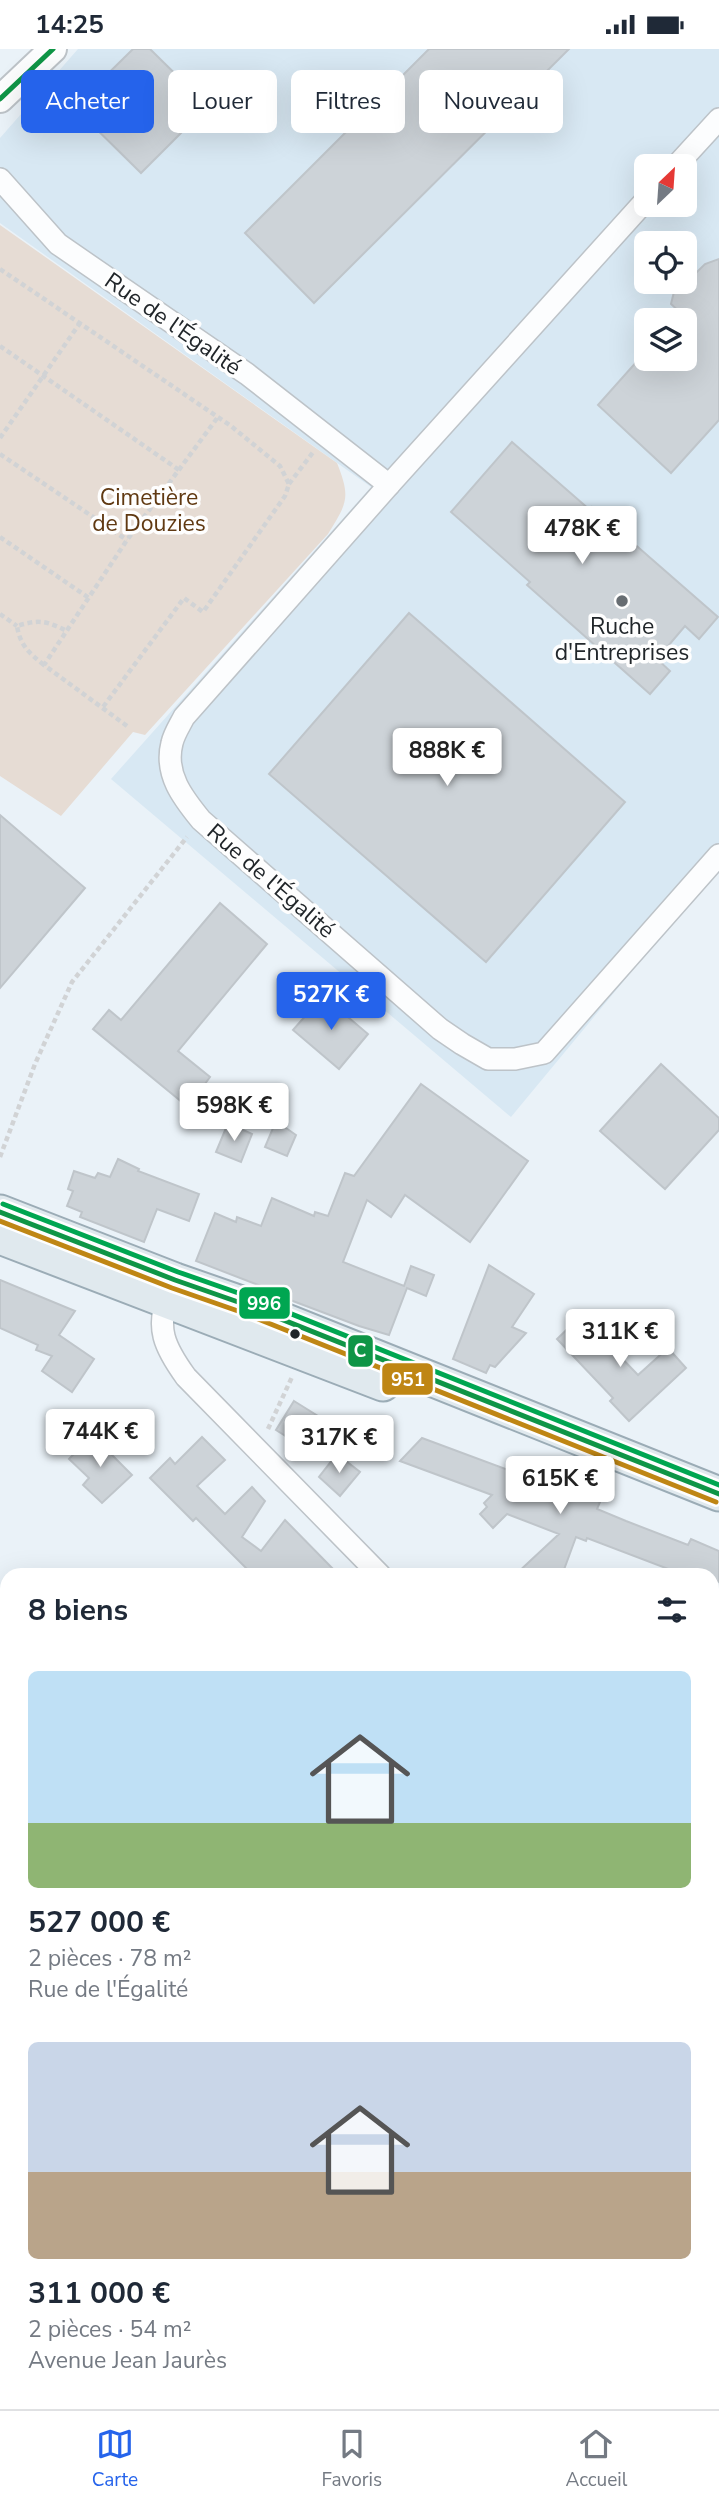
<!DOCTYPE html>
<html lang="fr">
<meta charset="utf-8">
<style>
:root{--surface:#fff;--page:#f2f2f3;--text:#1f2937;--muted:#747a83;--line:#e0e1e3;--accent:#2563eb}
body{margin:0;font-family:"Nunito Sans",sans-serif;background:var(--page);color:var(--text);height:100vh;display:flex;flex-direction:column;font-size:26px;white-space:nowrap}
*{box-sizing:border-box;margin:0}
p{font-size:23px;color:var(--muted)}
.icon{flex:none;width:38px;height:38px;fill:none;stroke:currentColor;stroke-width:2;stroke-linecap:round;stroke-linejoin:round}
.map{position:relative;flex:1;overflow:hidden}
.details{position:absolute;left:0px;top:1519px;width:719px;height:842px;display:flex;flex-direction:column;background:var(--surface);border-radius:21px 21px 0 0;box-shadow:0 7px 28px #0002}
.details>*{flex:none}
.hud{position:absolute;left:21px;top:21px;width:677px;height:63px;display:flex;gap:14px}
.needle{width:46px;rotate:25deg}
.controls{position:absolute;left:634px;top:105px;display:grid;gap:14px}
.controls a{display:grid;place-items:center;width:63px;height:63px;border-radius:10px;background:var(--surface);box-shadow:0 7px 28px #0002;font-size:35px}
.price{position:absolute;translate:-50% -60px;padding:0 16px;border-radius:7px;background:#fff;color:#222;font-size:23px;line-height:46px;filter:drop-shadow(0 2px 4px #0008)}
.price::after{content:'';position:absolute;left:50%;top:42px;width:21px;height:16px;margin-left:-10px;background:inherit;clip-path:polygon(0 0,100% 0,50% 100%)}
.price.selected{background:var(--accent);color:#fff}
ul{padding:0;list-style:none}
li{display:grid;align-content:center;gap:14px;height:371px;padding:0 28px}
li span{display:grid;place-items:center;height:217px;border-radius:10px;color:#555}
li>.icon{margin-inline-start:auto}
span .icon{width:126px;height:126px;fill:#fffc;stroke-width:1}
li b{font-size:30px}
h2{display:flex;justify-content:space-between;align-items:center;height:84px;padding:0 28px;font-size:30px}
.chip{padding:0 24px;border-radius:10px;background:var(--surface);box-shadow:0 7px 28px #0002;font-size:24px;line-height:63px}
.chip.selected{background:var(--accent);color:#fff}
.status{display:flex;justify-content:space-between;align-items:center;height:49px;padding:0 35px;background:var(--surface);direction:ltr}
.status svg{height:19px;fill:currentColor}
.tabs{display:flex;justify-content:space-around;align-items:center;height:98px;border-top:2px solid var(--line);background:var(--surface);font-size:19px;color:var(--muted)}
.tabs a{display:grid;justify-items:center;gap:4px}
.tabs .selected{color:var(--accent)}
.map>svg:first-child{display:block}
.built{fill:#d8e8f3;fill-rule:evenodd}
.green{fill:#e6dcd4}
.building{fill:#cdd3d8;stroke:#bfc5ca;stroke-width:2}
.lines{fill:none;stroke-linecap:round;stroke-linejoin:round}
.minor-casing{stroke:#bdc3c8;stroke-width:24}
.tertiary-casing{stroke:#bdc3c8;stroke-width:30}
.primary-casing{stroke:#9bacb6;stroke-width:37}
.path{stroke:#d1d3d5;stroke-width:4.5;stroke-dasharray:5 3.5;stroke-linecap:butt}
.minor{stroke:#fcfdfe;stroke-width:21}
.tertiary{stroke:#fcfdfe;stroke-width:26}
.primary{stroke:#e0e9ee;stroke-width:33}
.bus-1-casing{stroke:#fefefe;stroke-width:10}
.bus-2-casing{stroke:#fefefe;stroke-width:10}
.bus-3-casing{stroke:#fefefe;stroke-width:10}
.bus-1{stroke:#0f9546;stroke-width:5}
.bus-2{stroke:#bf8614;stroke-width:5}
.bus-3{stroke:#00a651;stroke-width:5}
.poi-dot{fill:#676d72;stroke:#fefefe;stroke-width:2.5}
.bus-dot{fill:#21262a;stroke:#fefefe;stroke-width:2.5}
.labels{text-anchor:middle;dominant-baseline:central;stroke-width:7;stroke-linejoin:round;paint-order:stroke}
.street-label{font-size:23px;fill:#21262a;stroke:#fefefe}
.park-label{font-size:23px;fill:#603912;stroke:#fefefe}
.poi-label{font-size:23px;fill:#21262a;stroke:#fefefe}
.line-badge{stroke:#fefefe;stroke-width:2.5}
.badge-label{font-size:19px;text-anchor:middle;font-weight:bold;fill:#fff}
</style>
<div class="status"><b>14:25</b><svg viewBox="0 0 49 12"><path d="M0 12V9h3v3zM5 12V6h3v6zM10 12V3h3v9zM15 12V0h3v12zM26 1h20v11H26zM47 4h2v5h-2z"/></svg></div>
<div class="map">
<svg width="719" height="2360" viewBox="0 0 719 2360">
<rect width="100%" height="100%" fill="#eaf2f8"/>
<path class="built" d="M 78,0 L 719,0 L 719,817 L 511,1068 L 111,730 L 371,438 L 0,174 L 0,89 ZM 646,117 L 684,117 L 684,156 L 646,156 ZM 646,194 L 684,194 L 684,233 L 646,233 ZM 646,271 L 684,271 L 684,310 L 646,310 Z"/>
<g class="green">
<path d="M 0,176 L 337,414 C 351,449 347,454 328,485 L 145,686 L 133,683 L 61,767 L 0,727 Z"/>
<polygon points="19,2354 233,2354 240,2360 6,2360"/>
</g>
<g class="building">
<polygon points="133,0 150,0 208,57 141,124 74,58"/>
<polygon points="429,0 569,0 314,254 245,184"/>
<polygon points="719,210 719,371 671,424 598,356 639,310 684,310 684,267 671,255 674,243 680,233 684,233 684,227 690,221 695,225 705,215"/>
<polygon points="512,393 590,461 592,458 718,568 699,590 685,577 657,610 670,622 650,645 527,536 530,533 451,463"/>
<polygon points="409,564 625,753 486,913 269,725"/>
<polygon points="0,766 85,839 0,939"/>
<polygon points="220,854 267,895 178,1002 210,1028 188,1058 93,980 109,961 121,971"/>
<polygon points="323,947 368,985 339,1020 293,981"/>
<polygon points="661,1015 719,1069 719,1081 665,1140 600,1082"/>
<polygon points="421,1035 528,1112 470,1193 405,1146 391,1168 367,1151 343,1213 404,1237 411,1217 434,1226 426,1247 407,1239 389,1286 359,1277 261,1240 261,1237 196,1212 215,1164 236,1173 237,1168 261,1177 272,1149 314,1167 315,1163 328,1167 345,1124 354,1127"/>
<polygon points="276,1072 296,1086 287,1107 265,1098"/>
<polygon points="228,1074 252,1085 241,1113 216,1103"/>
<polygon points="118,1110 139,1120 138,1122 199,1145 189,1172 157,1160 144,1193 80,1168 82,1163 67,1157 73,1142 68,1140 74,1122 95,1129 98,1124 110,1128"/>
<polygon points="489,1216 534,1245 512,1278 526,1284 495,1318 490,1316 486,1324 453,1310"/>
<polygon points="0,1231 75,1262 59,1286 94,1310 72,1343 42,1322 52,1307 36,1301 38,1296 0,1279"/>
<polygon points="581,1267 638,1326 668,1299 686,1319 629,1372 610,1352 613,1349 557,1290"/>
<polygon points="294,1352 318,1367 300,1396 276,1381"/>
<polygon points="92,1386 132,1426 102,1454 83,1436 89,1429 69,1410"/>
<polygon points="202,1388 225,1411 197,1437 225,1465 252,1438 265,1452 242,1488 261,1502 285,1471 339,1526 253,1526 196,1469 193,1472 150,1429 170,1409 175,1415"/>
<polygon points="422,1389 508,1421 509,1418 532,1427 527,1441 563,1454 568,1440 600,1453 597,1460 626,1472 688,1496 691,1490 719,1502 719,1533 712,1530 712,1526 684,1526 587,1489 586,1492 576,1488 562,1526 515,1526 559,1485 507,1465 493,1479 480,1465 487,1458 484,1454 492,1446 400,1412"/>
<polygon points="337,1405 360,1423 340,1447 319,1428"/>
</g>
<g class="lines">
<defs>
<g id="minor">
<polyline points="676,117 719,70"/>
<polyline points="0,130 58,195 247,325 389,436"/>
<path d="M 646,151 L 389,436 L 184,668 C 180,676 174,685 172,694 C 164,725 183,749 201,771 L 440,980 L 462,995 L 488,1010 L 515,1010 L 544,1004 L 719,806"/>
<path d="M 170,1243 C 154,1278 165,1299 186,1328 L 380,1526"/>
<polyline points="712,1857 719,1864"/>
<polyline points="0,1886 7,1879"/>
<polyline points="0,1936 7,1940"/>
</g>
<polyline id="tertiary" points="0,50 53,0"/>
<g id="primary">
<polyline points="0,1163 175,1231 241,1254 719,1445"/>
<polyline points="0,1188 383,1335"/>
</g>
</defs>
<use href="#minor" class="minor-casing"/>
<use href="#tertiary" class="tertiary-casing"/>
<use href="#primary" class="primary-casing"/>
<g class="path">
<polyline points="0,220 231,377 280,417 289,435 285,447 203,563 184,549 103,658"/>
<polyline points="0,297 179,421"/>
<polyline points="0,389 80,274"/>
<polyline points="0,405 127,491"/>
<polyline points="289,435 314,402"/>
<polyline points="0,488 89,549"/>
<polyline points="0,565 17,577"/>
<path d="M 44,616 C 29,604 20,596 17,577 C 40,570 46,572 67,582"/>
<polyline points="127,677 44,616 127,491 218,368"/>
<polyline points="0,1108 35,1015 72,933 187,788"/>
<polyline points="268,1380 292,1328"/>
</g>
<use href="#minor" class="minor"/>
<use href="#tertiary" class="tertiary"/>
<use href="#primary" class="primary"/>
<defs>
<g id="bus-1">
<polyline points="0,50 53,0"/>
<polyline points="0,1163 175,1231 241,1254 719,1445"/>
</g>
<polyline id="bus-2" points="0,1172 172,1239 238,1262 716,1453"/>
<polyline id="bus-3" points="3,1155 178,1223 244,1246 719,1436"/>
</defs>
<use href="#bus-1" class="bus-1-casing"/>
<use href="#bus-2" class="bus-2-casing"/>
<use href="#bus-3" class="bus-3-casing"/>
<use href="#bus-1" class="bus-1"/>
<use href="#bus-2" class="bus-2"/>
<use href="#bus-3" class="bus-3"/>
</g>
<circle class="poi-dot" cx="622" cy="552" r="7"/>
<circle class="bus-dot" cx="295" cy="1285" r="6"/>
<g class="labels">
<g class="street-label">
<text transform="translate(173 275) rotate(35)">Rue de l'Égalité</text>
<text transform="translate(271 832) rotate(41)">Rue de l'Égalité</text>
</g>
<g class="park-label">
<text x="149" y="448">Cimetière<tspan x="149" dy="26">de Douzies</tspan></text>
</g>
<g class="poi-label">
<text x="622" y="577">Ruche<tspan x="622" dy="26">d'Entreprises</tspan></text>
</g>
</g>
<g class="line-badge">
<rect x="238" y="1237" width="53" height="34" rx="7" fill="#00a651"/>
<rect x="347" y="1285" width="27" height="34" rx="7" fill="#0f9546"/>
<rect x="381" y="1313" width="53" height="34" rx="7" fill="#bf8614"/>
</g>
<g class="badge-label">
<text x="264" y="1261">996</text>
<text x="360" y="1308">C</text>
<text x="408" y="1337">951</text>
</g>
</svg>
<div class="controls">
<a><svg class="needle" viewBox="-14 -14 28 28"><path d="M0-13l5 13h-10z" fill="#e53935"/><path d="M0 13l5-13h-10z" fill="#747a83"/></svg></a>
<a><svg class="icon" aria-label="locate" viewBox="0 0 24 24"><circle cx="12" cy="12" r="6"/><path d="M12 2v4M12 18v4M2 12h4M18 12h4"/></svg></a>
<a><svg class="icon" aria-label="layers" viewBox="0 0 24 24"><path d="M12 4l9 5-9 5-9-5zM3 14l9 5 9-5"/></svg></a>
</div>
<b class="price" style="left:582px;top:517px">478K €</b>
<b class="price" style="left:447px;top:739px">888K €</b>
<b class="price selected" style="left:331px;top:983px">527K €</b>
<b class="price" style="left:234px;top:1094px">598K €</b>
<b class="price" style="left:620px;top:1320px">311K €</b>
<b class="price" style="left:100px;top:1420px">744K €</b>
<b class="price" style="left:339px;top:1426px">317K €</b>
<b class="price" style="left:560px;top:1467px">615K €</b>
<div class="hud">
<a class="chip selected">Acheter</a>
<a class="chip">Louer</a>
<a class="chip">Filtres</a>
<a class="chip">Nouveau</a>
</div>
<section class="details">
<h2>8 biens<svg class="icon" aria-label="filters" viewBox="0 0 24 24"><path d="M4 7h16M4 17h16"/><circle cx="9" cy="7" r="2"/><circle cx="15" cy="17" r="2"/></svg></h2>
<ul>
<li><span style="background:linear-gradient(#bfe0f5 70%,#8fb573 0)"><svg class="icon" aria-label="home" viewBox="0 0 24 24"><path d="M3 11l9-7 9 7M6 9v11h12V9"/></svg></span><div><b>527 000 €</b><p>2 pièces · 78 m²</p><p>Rue de l'Égalité</p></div></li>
<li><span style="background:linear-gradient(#c9d6e8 60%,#b9a48a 0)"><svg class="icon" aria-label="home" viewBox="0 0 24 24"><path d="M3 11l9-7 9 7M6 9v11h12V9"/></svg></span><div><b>311 000 €</b><p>2 pièces · 54 m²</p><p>Avenue Jean Jaurès</p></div></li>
</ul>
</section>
</div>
<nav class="tabs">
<a class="selected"><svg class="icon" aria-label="map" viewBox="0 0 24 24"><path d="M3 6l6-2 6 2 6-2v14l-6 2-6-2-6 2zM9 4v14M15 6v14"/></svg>Carte</a>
<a><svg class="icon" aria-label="saved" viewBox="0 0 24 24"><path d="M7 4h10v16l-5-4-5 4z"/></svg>Favoris</a>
<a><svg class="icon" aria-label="home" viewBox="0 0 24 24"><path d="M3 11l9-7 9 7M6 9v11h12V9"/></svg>Accueil</a>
</nav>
